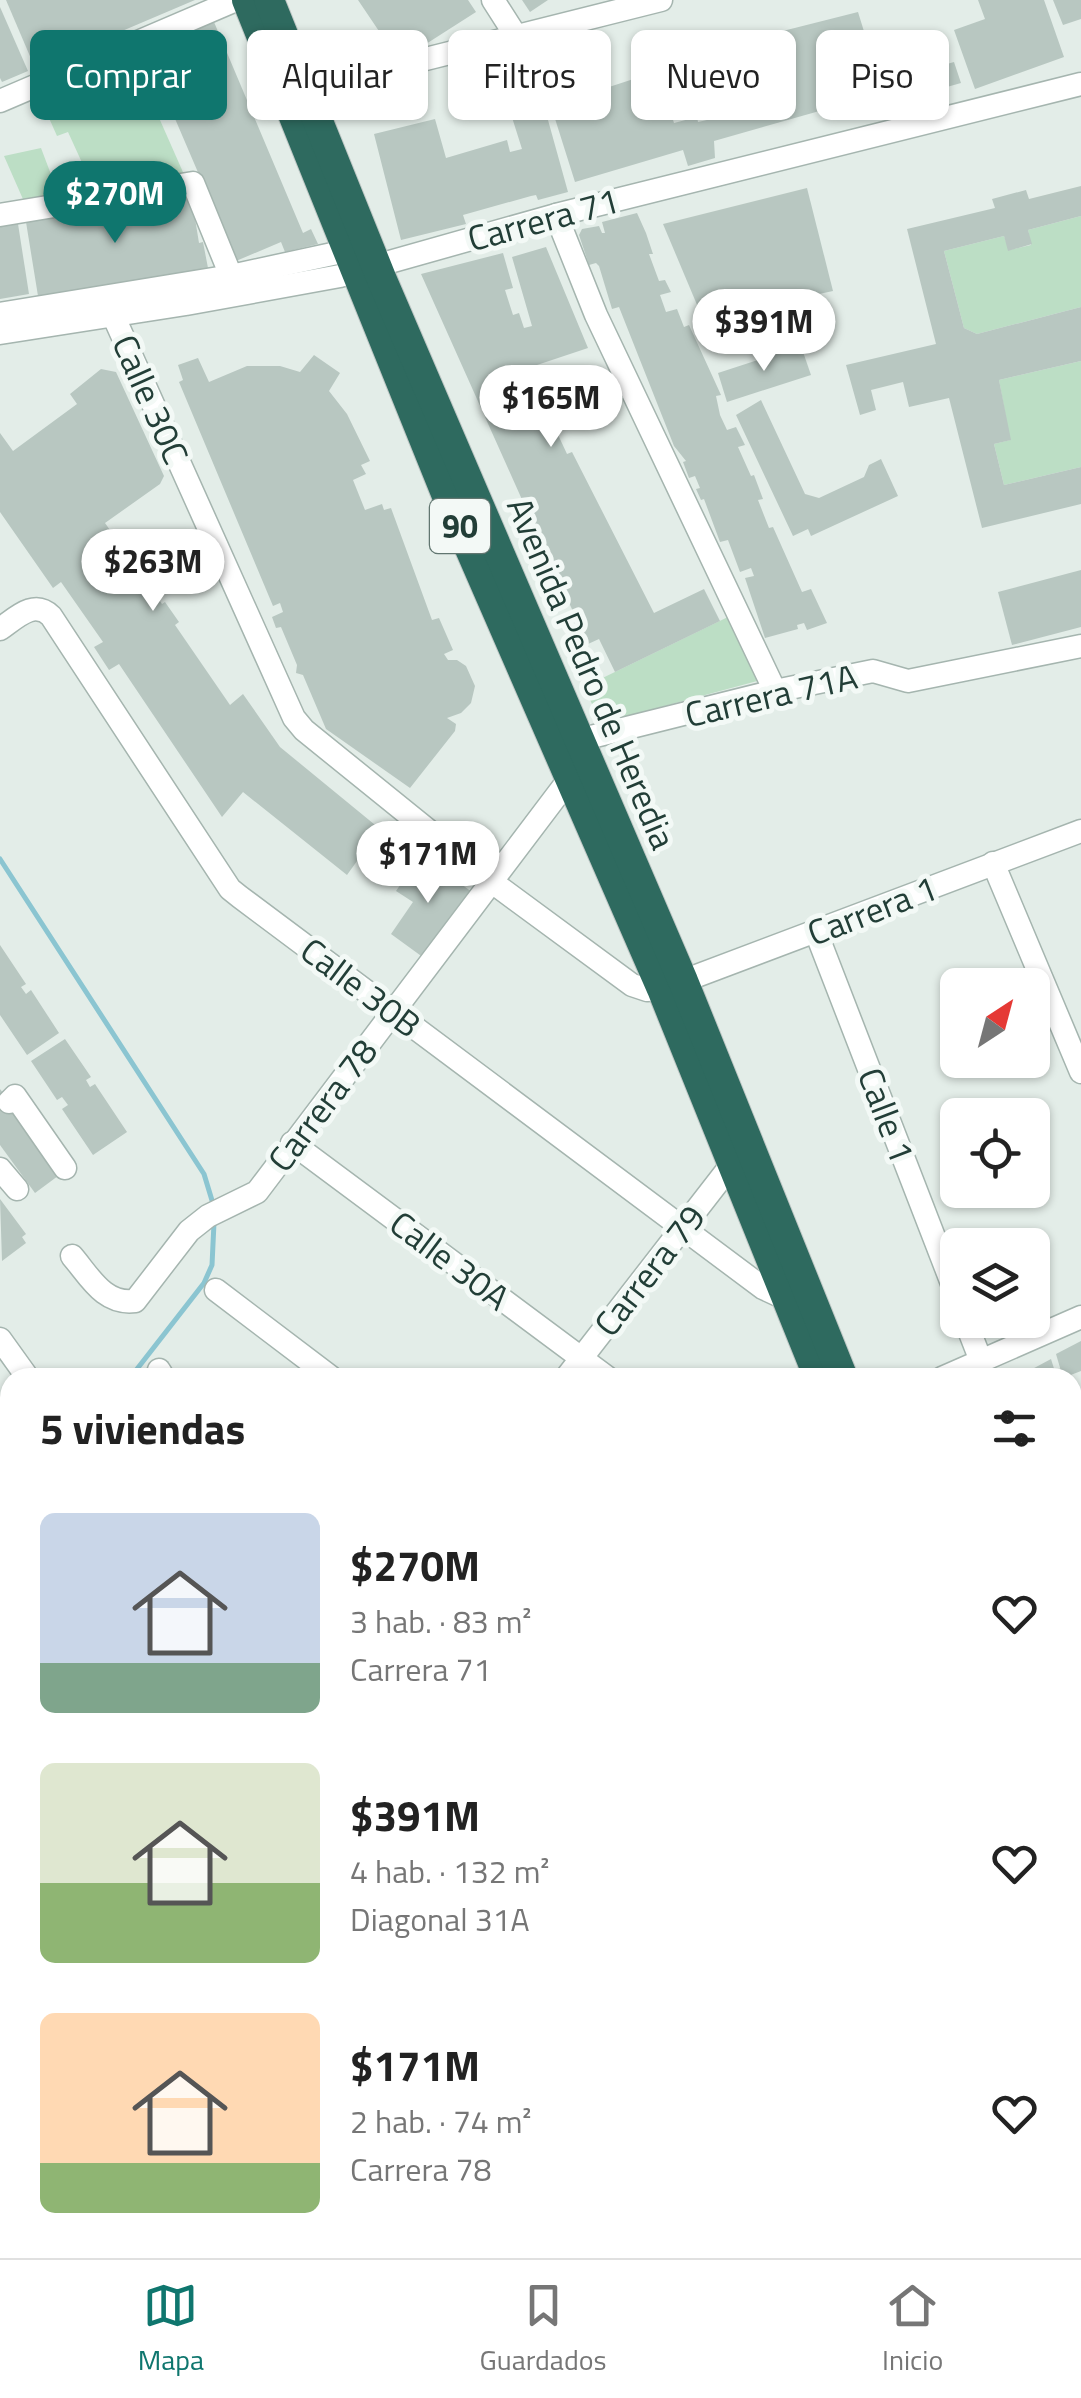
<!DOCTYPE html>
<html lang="es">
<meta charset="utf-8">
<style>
:root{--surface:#fff;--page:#f2f2f2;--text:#222;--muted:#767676;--line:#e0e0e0;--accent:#0f766e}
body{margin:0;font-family:"Titillium Web",sans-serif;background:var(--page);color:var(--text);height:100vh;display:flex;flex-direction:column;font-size:38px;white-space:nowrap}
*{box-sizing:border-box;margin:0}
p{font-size:32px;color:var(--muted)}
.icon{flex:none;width:55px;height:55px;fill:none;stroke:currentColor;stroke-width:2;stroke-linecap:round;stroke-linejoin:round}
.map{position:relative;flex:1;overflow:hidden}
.sheet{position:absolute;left:0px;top:1368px;width:1082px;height:892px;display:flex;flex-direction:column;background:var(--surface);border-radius:30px 30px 0 0;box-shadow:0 2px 8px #0004}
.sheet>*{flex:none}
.hud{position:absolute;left:30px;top:30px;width:1022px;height:90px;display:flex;gap:20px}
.needle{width:65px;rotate:36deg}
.fabs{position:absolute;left:940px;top:968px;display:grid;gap:20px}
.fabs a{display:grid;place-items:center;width:110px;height:110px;border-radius:15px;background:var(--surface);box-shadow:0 2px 8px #0004;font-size:50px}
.price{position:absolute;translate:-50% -85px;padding:0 22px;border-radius:35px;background:#fff;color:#222;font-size:32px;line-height:65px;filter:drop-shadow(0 2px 5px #0008)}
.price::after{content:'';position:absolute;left:50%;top:60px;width:30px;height:22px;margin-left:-15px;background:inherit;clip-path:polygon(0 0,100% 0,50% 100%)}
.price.active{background:var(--accent);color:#fff}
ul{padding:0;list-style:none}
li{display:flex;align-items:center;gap:30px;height:250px;padding:0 40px}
li span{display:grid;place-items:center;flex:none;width:280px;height:200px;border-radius:15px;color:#555}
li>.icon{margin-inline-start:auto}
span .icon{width:120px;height:120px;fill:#fffc;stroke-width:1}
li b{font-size:42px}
h2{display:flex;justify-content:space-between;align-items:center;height:120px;padding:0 40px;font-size:42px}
.pill{padding:0 35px;border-radius:15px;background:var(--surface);box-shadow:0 2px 8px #0004;font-size:35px;line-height:90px}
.pill.active{background:var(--accent);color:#fff}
.tabs{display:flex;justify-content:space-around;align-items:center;height:140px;border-top:2px solid var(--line);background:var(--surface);font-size:28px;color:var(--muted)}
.tabs a{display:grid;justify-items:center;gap:5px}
.tabs .active{color:var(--accent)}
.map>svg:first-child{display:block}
.green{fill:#bcdec5}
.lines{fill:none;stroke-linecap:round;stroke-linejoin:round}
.stream{stroke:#8bc5d1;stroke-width:5}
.building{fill:#b8c7c1}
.minor-casing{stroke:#a5b5af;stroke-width:25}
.highway-casing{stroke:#c1c9c7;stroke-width:32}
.minor{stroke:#fff;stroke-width:22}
.highway{stroke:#2e6a5f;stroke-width:30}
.labels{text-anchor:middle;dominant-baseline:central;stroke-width:10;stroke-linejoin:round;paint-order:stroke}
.shield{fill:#f3f9f6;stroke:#617670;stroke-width:2.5}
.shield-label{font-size:32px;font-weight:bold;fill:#223e37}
.street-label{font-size:35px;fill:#223e37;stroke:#f3f9f6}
</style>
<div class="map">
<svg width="1081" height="2258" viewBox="0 0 1081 2258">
<rect width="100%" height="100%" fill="#e3ede8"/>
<g class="green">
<polygon points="130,52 186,179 26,206 4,156 41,148 52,177 84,167 68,132 57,136 37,91"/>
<polygon points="1081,216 1081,307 977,334 964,328 944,251 1004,236 1009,250 1031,245 1028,230"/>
<polygon points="1081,361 1081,467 1004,485 994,444 1010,440 999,380"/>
<polygon points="730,616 761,680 601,723 584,687"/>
<polygon points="10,2103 10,2250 1072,2250 1073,2142 1081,2165 1081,2258 0,2258 0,2108"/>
</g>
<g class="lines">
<g class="stream">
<polyline points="0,859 204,1174 214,1207"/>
<polyline points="130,1378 204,1283 212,1265 214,1223"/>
<polyline points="0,1542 10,1530"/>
</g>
</g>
<g class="building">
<polygon points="6,0 195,0 35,68"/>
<polygon points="358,0 468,0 476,12 415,51 399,53 390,41 387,43"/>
<polygon points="522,0 548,0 530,12"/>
<polygon points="978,0 1044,0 1064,57 975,89 954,30 985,19"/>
<polygon points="1053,0 1081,0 1081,19 1063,25"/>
<polygon points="0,7 28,71 2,82 0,78"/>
<polygon points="858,12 880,83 954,62 961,83 887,104 883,93 714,141 715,158 688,166 683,150 575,182 551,106 658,71 674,123 697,117 698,122 707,120 702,105 749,91 731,44"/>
<polygon points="214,22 303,233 311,229 318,244 285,252 281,242 236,261 146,51"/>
<polygon points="543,102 568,192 538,200 536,195 531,196 463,215 466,224 401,240 374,134 435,119 446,158 507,140 510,152 522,149 510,111"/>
<polygon points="1081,186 1081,216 1028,230 1032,244 1008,251 1004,236 944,251 964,328 977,334 1081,307 1081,361 999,380 1011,440 994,444 1004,485 1081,467 1081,504 982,528 949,398 909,407 903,382 871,390 876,410 860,415 846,365 936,344 907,229 995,208 992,199 1026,190 1029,199"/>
<polygon points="807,188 833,291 703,319 663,224"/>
<polygon points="191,194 199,243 203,242 208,268 38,296 26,222 132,205 133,209 158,205 157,199"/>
<polygon points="637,213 646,233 653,254 649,254 659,281 665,280 671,292 660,295 666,312 677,309 684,327 689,325 721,395 716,396 720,415 727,430 736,427 745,445 738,447 751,476 754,475 763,499 758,500 769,528 773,527 802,592 811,589 827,623 807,630 804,623 797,625 798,629 765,638 745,578 754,576 751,568 740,572 728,540 720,542 704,499 701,500 696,489 700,488 695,476 689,478 683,462 686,461 674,446 619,307 612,309 599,266 596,263 589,265 579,235 582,229 599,226 602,233 605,233 602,222"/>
<polygon points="18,224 29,294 0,299 0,226"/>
<polygon points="546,247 588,348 534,366 540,389 557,422 553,424 567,454 572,452 654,613 704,589 720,621 615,672 599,639 588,644 542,544 534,549 518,518 528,513 421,274 503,253 513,288 505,290 513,315 519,313 524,328 532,326 512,257"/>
<polygon points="801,346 811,375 727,402 718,373"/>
<polygon points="314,355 340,373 329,391 347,414 370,461 361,465 366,474 353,480 365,510 382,504 384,510 391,508 432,620 439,618 453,650 444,654 448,660 457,660 466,666 475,686 471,703 461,713 447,718 456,724 455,731 410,788 326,729 303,675 296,673 297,665 281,627 276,628 272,617 283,612 280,603 273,606 179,382 183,380 178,365 198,358 209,382 247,366 280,366 300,372"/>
<polygon points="101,369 116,372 164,476 160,484 105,523 162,604 165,602 179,622 175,625 230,705 243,694 280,747 380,829 347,875 243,792 222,817 119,664 109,670 94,647 103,642 61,582 53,588 0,512 0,433 13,451 77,404 70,394"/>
<polygon points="761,400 805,494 819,498 864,477 869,465 881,459 898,496 811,536 808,529 793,536 736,415"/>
<polygon points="1081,570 1081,627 1012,645 998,592"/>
<polygon points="421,855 472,892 424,958 391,934 413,902 396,891"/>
<polygon points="0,945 26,984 21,987 26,994 31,990 59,1033 27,1055 0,1015"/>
<polygon points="65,1039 91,1077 86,1080 90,1087 95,1084 127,1132 93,1155 62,1109 68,1105 62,1097 57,1100 31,1061"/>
<polygon points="0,1089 62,1173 35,1193 0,1145"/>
<polygon points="0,1199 26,1234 22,1237 26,1243 2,1261"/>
<polygon points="1081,1341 1081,1371 1063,1378 1056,1354"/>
<polygon points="1051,1359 1057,1378 1023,1378 1023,1374"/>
<polygon points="1081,1487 1081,1541 1072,1544 1072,1490"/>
<polygon points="1081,1710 1081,1729 1072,1732 1072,1713"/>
<polygon points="1081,1734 1081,1753 1072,1756 1072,1738"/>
<polygon points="1075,1770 1081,1787 1072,1790 1072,1771"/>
<polygon points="1081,1799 1081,1818 1072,1820 1072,1802"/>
<polygon points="1081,1822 1081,1838 1072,1840 1072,1825"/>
<polygon points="10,2032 10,2060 2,2064 0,2037"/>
</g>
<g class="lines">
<defs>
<g id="minor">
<polyline points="493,0 516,36"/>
<polyline points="306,89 661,0"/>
<polyline points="0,101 236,0"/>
<polyline points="0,215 193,183 231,276"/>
<polyline points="556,215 596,315 775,691"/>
<polyline points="0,314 231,276 360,248"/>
<polyline points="113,315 294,718 304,730 492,882 632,985 647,990 662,989 1081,831"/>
<polyline points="0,333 186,304 340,276 556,215 1081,84"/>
<path d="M 0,629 C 16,618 34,599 51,616 L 230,889 L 240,897 L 763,1288 L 778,1295 L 795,1290"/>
<polyline points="579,740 775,691 873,671 908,681 1081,646"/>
<polyline points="993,863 1081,1072"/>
<polyline points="816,932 958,1299"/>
<polyline points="9,1102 15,1096 65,1168"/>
<polyline points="292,1143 608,1378"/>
<polyline points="0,1169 17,1189"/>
<path d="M 72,1256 C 90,1277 104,1305 135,1301 L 189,1231 L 208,1216 L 257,1192 L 570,778"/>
<polyline points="216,1290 332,1378"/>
<polyline points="965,1320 981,1361"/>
<polyline points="0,1339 28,1378"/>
<polyline points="159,1370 164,1378"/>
<polyline points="566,1378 732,1164"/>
<polyline points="942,1378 1081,1317"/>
<polyline points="0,1490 10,1504"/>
<polyline points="0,1620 10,1633"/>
<polyline points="1072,1668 1081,1665"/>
<polyline points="0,1744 3,1750 0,1770"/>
<polyline points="0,1832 10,1831"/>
<polyline points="1072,1858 1081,1877"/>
<polyline points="0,1912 10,1910"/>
<polyline points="0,1993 10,1992"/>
<polyline points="0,2100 10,2095"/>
</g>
<g id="highway">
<polyline points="247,0 447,496 662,989 819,1378"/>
<polyline points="269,0 382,280 683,981 843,1378"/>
<polyline points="1072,1995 1081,2019"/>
<polyline points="1072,2067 1081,2091"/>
</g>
</defs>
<use href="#minor" class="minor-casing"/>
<use href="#highway" class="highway-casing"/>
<use href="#minor" class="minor"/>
<use href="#highway" class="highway"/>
</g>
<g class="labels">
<rect class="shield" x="430" y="499" width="60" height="54" rx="8"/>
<g class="shield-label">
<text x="460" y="526">90</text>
</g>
<g class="street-label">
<text transform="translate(543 219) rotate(-15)">Carrera 71</text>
<text transform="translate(151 399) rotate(66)">Calle 30C</text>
<text transform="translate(592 673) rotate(67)">Avenida Pedro de Heredia</text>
<text transform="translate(771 695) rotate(-13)">Carrera 71A</text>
<text transform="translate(872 910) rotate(-21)">Carrera 1</text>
<text transform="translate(361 987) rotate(37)">Calle 30B</text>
<text transform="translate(322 1105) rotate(-53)">Carrera 78</text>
<text transform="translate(887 1115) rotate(69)">Calle 1</text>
<text transform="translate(450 1260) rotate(37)">Calle 30A</text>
<text transform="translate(649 1270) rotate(-52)">Carrera 79</text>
</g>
</g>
</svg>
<div class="fabs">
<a><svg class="needle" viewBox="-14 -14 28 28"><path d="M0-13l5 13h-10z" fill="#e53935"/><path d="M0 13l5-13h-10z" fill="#767676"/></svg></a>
<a><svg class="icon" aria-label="locate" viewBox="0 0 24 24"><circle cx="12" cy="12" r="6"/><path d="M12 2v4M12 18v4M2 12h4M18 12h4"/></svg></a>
<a><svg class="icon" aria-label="layers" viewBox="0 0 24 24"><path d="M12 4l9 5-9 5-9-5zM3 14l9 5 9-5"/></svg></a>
</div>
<b class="price active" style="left:115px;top:246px">$270M</b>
<b class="price" style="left:764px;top:374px">$391M</b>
<b class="price" style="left:551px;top:450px">$165M</b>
<b class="price" style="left:153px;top:614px">$263M</b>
<b class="price" style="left:428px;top:906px">$171M</b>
<div class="hud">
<a class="pill active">Comprar</a>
<a class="pill">Alquilar</a>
<a class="pill">Filtros</a>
<a class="pill">Nuevo</a>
<a class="pill">Piso</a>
</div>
<section class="sheet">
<h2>5 viviendas<svg class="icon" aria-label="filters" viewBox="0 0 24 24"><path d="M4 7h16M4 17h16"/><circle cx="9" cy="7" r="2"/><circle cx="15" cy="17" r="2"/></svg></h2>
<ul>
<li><span style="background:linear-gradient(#c9d6e8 75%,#7fa58c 0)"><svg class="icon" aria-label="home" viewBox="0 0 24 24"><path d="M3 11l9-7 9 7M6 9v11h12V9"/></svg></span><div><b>$270M</b><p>3 hab. · 83 m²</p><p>Carrera 71</p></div><svg class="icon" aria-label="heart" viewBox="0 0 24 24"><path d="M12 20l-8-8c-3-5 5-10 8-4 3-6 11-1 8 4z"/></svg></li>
<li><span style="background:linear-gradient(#dfe7d0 60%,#8fb573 0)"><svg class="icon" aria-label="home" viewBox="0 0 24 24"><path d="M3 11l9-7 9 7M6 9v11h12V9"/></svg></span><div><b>$391M</b><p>4 hab. · 132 m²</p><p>Diagonal 31A</p></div><svg class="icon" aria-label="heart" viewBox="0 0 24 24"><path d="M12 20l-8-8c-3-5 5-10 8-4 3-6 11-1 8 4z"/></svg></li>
<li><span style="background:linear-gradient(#ffd9b3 75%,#8fb573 0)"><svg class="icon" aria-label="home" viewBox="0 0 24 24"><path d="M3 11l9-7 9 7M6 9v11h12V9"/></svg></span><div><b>$171M</b><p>2 hab. · 74 m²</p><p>Carrera 78</p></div><svg class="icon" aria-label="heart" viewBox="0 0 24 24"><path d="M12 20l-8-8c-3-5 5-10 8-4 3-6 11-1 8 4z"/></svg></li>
</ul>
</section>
</div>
<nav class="tabs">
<a class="active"><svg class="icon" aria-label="map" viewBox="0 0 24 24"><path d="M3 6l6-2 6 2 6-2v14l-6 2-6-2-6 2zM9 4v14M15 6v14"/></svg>Mapa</a>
<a><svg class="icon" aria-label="saved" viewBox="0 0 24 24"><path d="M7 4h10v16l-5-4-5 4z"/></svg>Guardados</a>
<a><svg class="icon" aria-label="home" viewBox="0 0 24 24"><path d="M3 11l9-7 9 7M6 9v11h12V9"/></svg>Inicio</a>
</nav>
